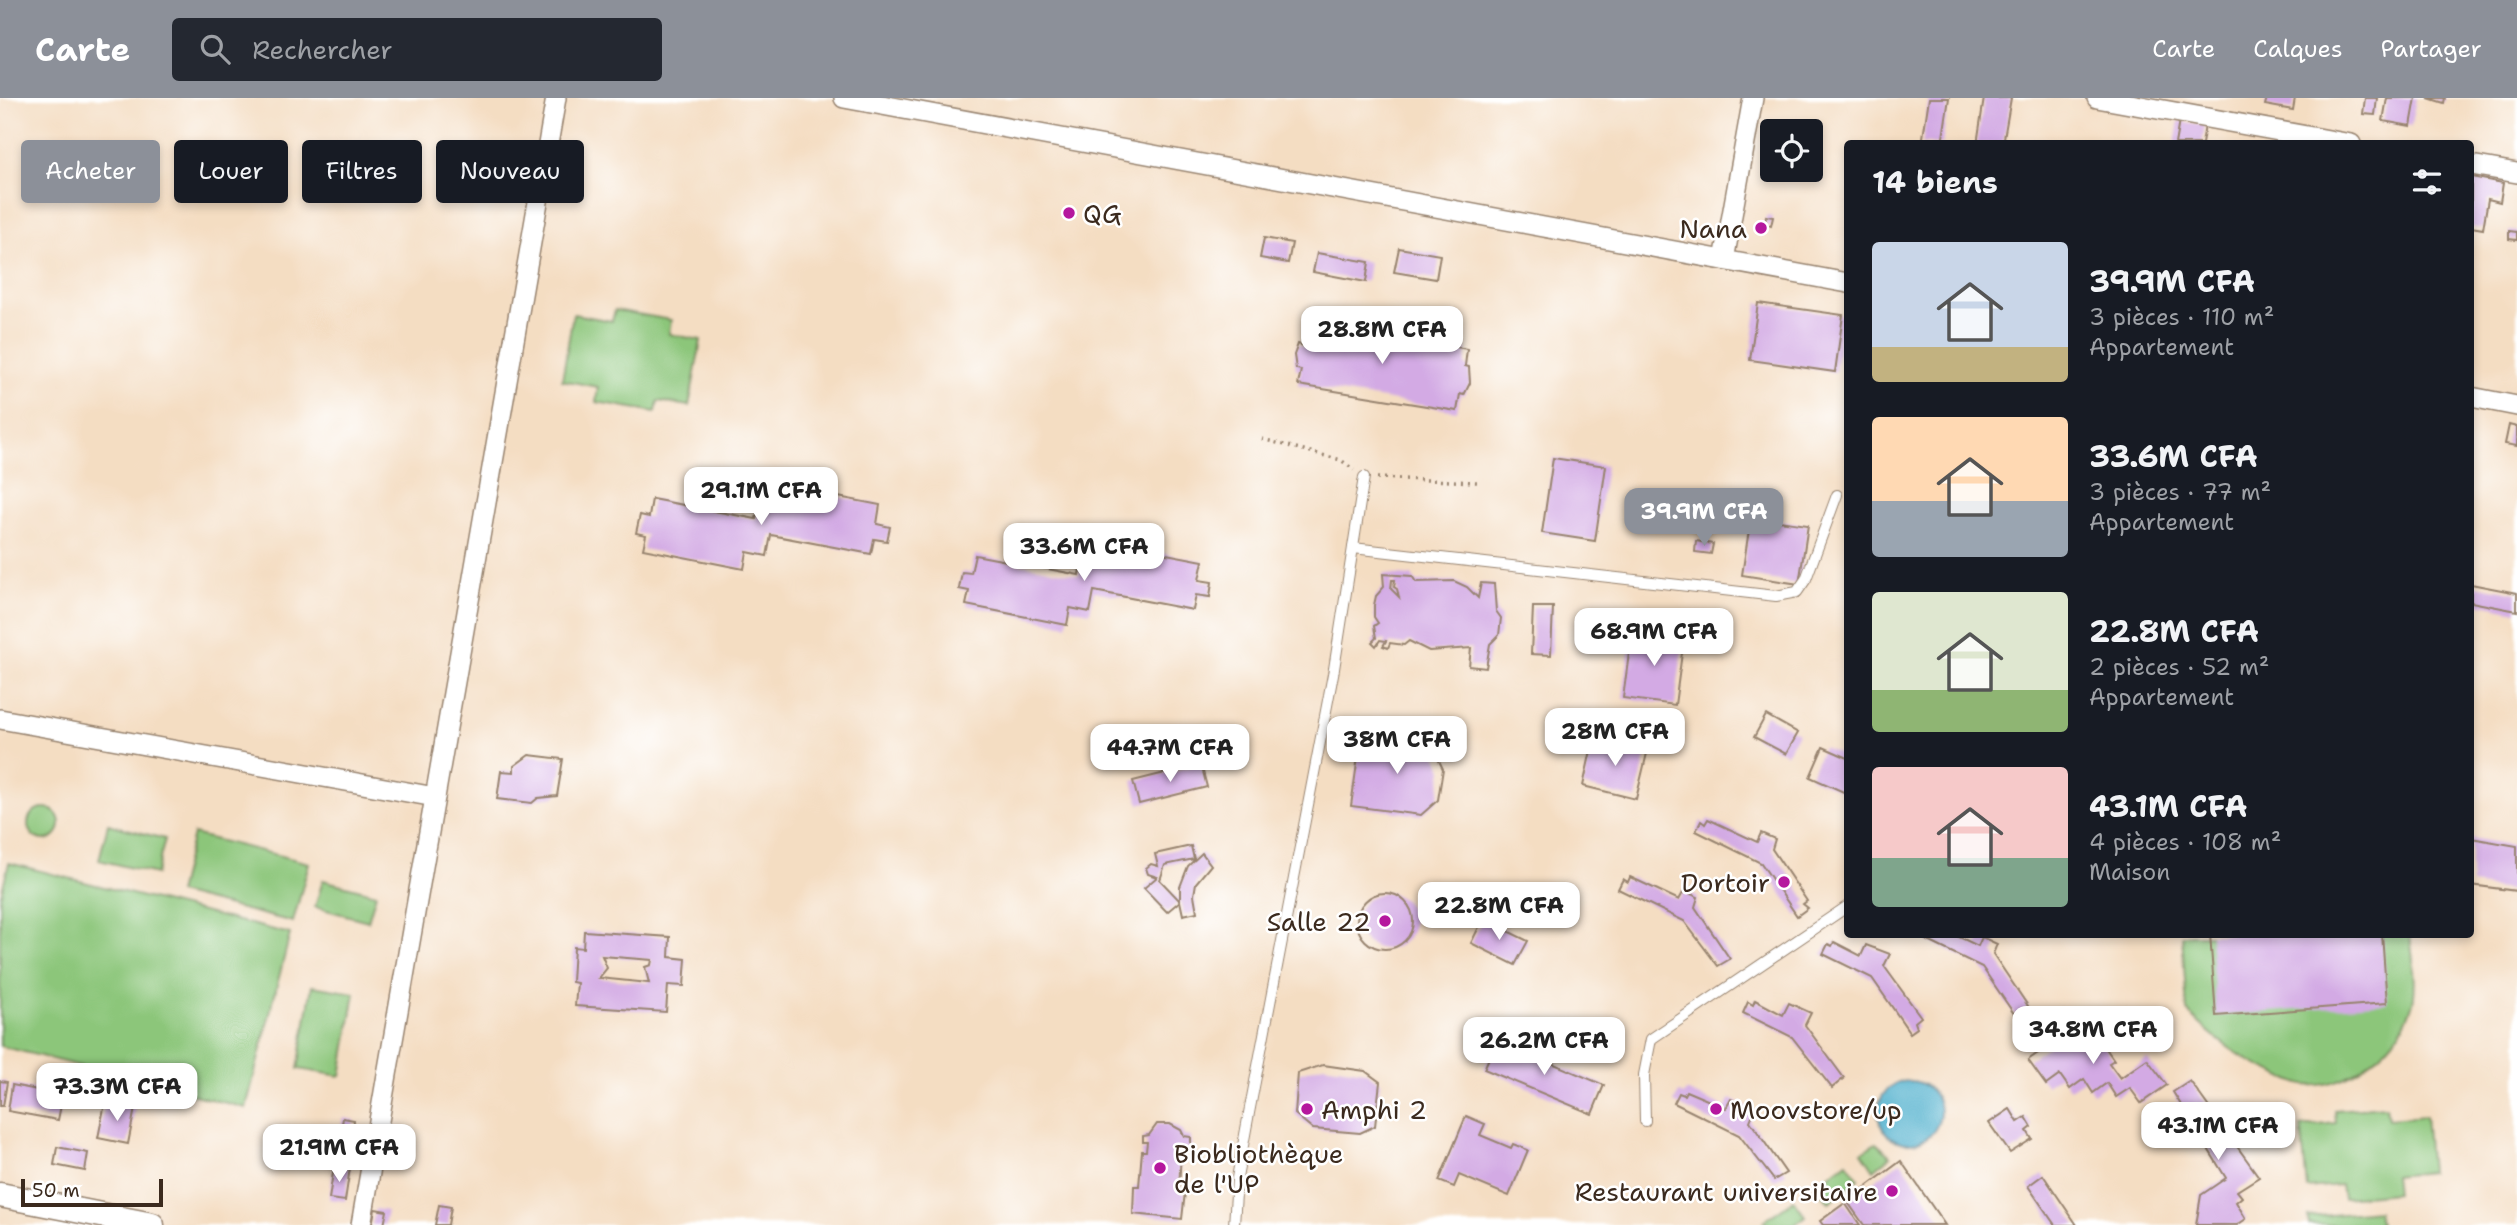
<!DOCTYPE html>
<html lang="fr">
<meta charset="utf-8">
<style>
:root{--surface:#171b24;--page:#242831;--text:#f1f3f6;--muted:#9ea1a6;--accent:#8c9099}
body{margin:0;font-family:"Shantell Sans",sans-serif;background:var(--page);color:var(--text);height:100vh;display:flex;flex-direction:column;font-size:26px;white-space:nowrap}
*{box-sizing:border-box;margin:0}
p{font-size:23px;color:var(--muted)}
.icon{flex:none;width:38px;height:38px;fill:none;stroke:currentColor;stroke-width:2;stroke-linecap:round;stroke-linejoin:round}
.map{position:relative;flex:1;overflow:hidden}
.sheet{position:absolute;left:1844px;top:42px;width:630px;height:798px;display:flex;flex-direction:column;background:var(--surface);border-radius:7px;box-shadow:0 4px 10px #0003}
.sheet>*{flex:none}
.top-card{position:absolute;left:21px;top:42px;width:665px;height:63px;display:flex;gap:14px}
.fabs{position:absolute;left:1760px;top:21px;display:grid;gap:14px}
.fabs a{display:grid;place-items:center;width:63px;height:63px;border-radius:7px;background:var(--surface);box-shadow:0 4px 10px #0003;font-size:35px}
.scale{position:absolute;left:21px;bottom:18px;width:142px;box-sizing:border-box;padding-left:7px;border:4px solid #3b2a1e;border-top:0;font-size:19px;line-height:24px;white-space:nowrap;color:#3b2a1e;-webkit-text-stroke:5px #fff;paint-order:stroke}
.price{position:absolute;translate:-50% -60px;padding:0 16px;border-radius:14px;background:#fff;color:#222;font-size:23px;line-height:46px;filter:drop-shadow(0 2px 4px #0008)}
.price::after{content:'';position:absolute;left:50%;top:42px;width:21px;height:16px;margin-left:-10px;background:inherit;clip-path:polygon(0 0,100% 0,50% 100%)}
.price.current{background:var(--accent);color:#fff}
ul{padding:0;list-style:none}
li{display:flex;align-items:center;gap:21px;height:175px;padding:0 28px}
li span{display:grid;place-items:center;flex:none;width:196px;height:140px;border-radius:7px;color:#555}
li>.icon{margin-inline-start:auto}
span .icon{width:84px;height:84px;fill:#fffc;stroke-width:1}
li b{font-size:30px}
h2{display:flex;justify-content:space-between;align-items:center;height:84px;padding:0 28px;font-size:30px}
.chip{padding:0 24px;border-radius:7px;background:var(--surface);box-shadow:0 4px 10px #0003;font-size:24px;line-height:63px}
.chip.current{background:var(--accent);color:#fff}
header{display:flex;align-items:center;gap:42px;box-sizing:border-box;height:98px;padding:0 35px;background:var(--accent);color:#fff}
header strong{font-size:33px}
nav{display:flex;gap:38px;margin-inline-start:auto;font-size:24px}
.search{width:490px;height:63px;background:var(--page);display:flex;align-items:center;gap:18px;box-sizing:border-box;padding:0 24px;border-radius:7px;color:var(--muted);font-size:26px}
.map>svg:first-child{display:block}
.green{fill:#8cc67a;stroke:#64784c;stroke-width:2}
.water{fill:#4dafcc;stroke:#446c75;stroke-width:2}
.building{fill:#d3aae4;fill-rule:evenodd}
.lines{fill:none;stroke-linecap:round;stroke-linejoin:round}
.service-casing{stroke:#988470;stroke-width:12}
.minor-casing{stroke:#988470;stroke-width:22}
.tertiary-casing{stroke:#988470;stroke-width:27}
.path{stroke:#988470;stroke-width:3.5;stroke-dasharray:2 5;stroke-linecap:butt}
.service{stroke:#fff;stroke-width:10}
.minor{stroke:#fff;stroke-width:19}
.tertiary{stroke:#fff;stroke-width:24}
.poi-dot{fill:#b5179e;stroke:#fff;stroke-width:2.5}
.labels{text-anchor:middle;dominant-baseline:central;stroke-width:5;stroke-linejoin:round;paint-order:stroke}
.poi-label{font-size:26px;fill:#3b2a1e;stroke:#fff;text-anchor:start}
</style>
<header>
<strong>Carte</strong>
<div class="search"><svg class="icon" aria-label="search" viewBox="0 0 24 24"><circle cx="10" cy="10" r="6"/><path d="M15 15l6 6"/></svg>Rechercher</div>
<nav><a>Carte</a><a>Calques</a><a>Partager</a></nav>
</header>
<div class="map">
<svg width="2517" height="1127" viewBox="0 0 2517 1127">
<rect width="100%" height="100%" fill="#fff"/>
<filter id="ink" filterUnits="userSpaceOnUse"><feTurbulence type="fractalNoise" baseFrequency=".0143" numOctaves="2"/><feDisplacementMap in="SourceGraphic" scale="14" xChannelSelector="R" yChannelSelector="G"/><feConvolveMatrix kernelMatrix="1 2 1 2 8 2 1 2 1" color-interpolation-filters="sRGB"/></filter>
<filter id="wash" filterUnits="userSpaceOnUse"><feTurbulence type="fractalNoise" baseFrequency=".00686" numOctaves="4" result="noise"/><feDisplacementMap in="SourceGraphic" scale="28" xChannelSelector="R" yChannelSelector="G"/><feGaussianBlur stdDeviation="1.57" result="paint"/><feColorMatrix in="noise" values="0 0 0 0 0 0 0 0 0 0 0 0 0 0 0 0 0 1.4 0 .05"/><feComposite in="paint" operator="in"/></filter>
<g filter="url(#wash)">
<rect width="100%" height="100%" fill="#f4ddc2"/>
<g class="green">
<polygon points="615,212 671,222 669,236 701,242 689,308 658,303 656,314 596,304 598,289 562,282 573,216 612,223"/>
<circle cx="44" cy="726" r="16"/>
<polygon points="108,726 165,741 156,776 99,762"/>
<polygon points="193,736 309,765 293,824 178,795"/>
<polygon points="9,765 290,836 246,1010 0,948 0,800"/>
<polygon points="323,782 376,796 368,823 315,809"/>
<path d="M 2182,837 L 2410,837 C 2412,859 2419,889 2411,911 C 2397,951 2346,992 2304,987 C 2296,986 2286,980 2279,977 C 2242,962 2215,942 2187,913 Z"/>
<polygon points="312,888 355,895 341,978 298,971"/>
<polygon points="2386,1008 2388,1021 2425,1018 2430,1074 2394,1078 2396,1095 2343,1100 2341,1087 2307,1090 2301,1029 2336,1025 2335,1012"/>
<polygon points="1876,1045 1891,1058 1874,1072 1862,1054"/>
<polygon points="1847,1064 1859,1081 1829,1104 1816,1087"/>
<polygon points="1794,1102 1806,1118 1794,1127 1767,1127 1764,1123"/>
<polygon points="2378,1113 2380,1127 2309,1127 2308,1119"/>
</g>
<circle class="water" cx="1909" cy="1014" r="31"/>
<g id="blocks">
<g class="building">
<polygon points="1929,0 1949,0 1942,46 1922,46"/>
<polygon points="1984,0 2011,0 2003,46 1977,46"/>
<polygon points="2267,0 2295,0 2293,12 2265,7"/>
<polygon points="2365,0 2377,0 2375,17 2363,16"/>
<polygon points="2387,0 2416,0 2411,28 2383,23"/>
<polygon points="2428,0 2445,0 2444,5"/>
<polygon points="2179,23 2205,27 2202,46 2175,46"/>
<polygon points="2471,79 2503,85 2500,104 2488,101 2483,131 2471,129"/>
<polygon points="1766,118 1773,119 1771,128 1765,126"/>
<polygon points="2509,133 2517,134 2517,142 2509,141"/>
<polygon points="1264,140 1292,145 1288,165 1260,160"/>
<polygon points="1399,150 1440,157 1436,181 1394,174"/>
<polygon points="1317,155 1369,164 1366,184 1313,174"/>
<polygon points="1758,205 1843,217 1835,274 1750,262"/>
<polygon points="1307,223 1375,232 1374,238 1390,241 1390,236 1467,251 1465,268 1469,269 1470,285 1464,297 1460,296 1457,313 1298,287 1301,272 1296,271 1294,257 1298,246 1304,248"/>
<polygon points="2509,327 2517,329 2517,348 2505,346"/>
<polygon points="1553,360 1606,368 1595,443 1542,435"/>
<polygon points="781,388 880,407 877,426 890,429 887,443 874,441 871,456 771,437 767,458 747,454 744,471 643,451 646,437 636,435 640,417 649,419 652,401 756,421 761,397 779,400"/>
<polygon points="1751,419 1808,427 1799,486 1742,477"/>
<polygon points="1696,443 1713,446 1711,456 1695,454"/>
<polygon points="1104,444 1203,463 1199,482 1212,484 1210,499 1196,497 1193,512 1094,493 1090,514 1070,510 1067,527 966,507 969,493 959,491 962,474 971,475 975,457 1079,477 1083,453 1101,456"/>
<path d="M 1383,476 L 1412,478 L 1416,484 L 1454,483 L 1467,489 L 1478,500 L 1481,485 L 1494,486 L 1496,513 L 1501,520 L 1499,537 L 1490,546 L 1486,570 L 1469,568 L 1471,550 L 1429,553 L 1409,543 L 1404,547 L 1390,545 L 1388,550 L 1383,548 L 1386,543 L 1380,542 L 1376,548 L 1372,544 L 1376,540 L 1374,528 L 1378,525 L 1374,519 L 1374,507 L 1376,498 L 1384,489 ZM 1392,482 L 1395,482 L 1394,489 L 1397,491 L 1399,499 L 1391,491 Z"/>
<polygon points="2471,486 2517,495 2517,513 2471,504"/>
<polygon points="1533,509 1553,509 1551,557 1531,556"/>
<polygon points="1632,533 1684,540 1675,607 1623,600"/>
<polygon points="1766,617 1798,635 1786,656 1754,639"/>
<polygon points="1361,637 1431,646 1443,671 1438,702 1421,717 1351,708"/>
<polygon points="1594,639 1648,651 1636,701 1583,688"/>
<polygon points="1823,649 1848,660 1848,696 1810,679"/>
<polygon points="529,657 563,661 557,698 538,700 532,705 497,701 501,673 514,674 514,668"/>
<polygon points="1201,666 1207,689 1139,706 1133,683"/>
<polygon points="1708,721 1757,744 1761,735 1775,741 1772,751 1807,803 1803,806 1808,810 1797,818 1761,765 1696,733 1701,723 1705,726"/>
<polygon points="2471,740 2517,748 2517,793 2471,787"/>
<polygon points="1191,748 1194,761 1165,767 1160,782 1180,803 1180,789 1188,768 1202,755 1211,767 1196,785 1194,797 1197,814 1183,817 1180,803 1167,814 1144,790 1157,779 1148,776 1146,770 1151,766 1158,768 1155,756"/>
<polygon points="1630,779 1679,802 1684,793 1698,799 1695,809 1730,861 1718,868 1684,823 1618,791 1623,781 1628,784"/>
<circle cx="1385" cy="823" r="28"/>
<polygon points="1483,821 1528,843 1515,867 1471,845"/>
<path d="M 584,833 L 670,839 L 669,859 L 686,861 L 684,888 L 668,887 L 666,914 L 575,908 L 577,885 L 572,884 L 574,849 L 583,850 ZM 602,858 L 652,862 L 651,867 L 645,869 L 649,885 L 599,880 L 607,870 Z"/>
<polygon points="1914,836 1953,836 1978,848 1982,839 1997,846 1993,856 2028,908 2025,911 2030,915 2019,923 1982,869"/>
<polygon points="2210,836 2382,836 2387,905 2216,918"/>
<polygon points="1834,844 1861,858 1866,847 1890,856 1884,868 1921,919 1915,924 1917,930 1910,935 1872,880 1823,856 1828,846 1832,848"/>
<polygon points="1755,902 1783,917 1789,905 1811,915 1805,927 1844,980 1832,990 1792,939 1743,915 1748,904 1753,907"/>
<polygon points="2086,922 2114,962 2109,965 2120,980 2147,961 2167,987 2141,1005 2130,990 2116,999 2107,985 2093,995 2084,981 2070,991 2060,977 2046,987 2028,962"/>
<polygon points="1497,942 1604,987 1592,1016 1484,971"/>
<polygon points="1323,967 1365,973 1380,984 1375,1028 1360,1035 1313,1031 1295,1016 1298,975"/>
<polygon points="74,972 101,977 98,998 70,993"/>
<polygon points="0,983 7,984 3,1008 0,1008"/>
<polygon points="2190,983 2259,1079 2237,1093 2242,1099 2236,1104 2246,1121 2237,1127 2196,1127 2201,1097 2226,1080 2173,994"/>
<polygon points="12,987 63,997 58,1022 8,1013"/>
<polygon points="1686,993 1726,1010 1731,1001 1754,1013 1750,1023 1786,1075 1774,1082 1739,1037 1674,1005 1679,995 1684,997"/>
<polygon points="105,1005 135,1010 128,1046 98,1040"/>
<polygon points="2010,1011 2018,1024 2026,1019 2032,1029 2027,1033 2032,1041 2010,1055 1989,1025"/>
<polygon points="1466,1018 1485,1026 1480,1037 1511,1050 1513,1046 1528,1052 1509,1098 1459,1077 1454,1089 1439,1083"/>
<polygon points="343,1020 354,1022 353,1034 341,1032"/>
<polygon points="1157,1026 1170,1026 1181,1032 1184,1038 1191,1039 1191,1050 1181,1051 1179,1094 1185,1094 1182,1121 1133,1116 1134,1088 1139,1088 1142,1053 1146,1053 1147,1044 1143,1044 1143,1038 1149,1037"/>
<polygon points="57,1049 88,1055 85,1073 54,1067"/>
<polygon points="1901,1063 1945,1127 1864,1127 1847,1103"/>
<polygon points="334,1068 350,1070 345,1103 329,1101"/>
<polygon points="2043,1077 2077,1127 2055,1127 2028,1088"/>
<polygon points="1845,1105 1860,1127 1823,1127 1820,1123"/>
<polygon points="439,1107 451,1109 448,1127 435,1127"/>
<polygon points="375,1111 387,1113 384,1127 372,1127"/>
</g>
</g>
</g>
<g filter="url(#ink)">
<use href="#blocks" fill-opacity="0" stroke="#988470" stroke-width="2"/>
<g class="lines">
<defs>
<g id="service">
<polyline points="1353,450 1776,498 1797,494 1806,481 1837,397"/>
<polyline points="1645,1023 1644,977 1651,941 1848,808"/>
<polyline points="1234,1127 1237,1080 1249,1015 1334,571 1364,379"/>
</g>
<g id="minor">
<polyline points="844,0 1848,185"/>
<polyline points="2097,0 2351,46"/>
<polyline points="2471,67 2517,75"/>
<polyline points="1724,162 1753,0"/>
<polyline points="2471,299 2517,308"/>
<polyline points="0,621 435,699"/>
<polyline points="361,1127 556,0"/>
</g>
<polyline id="tertiary" points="0,1097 152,1127"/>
</defs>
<use href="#service" class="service-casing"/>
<use href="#minor" class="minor-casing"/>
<use href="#tertiary" class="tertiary-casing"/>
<g class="path">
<polyline points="1262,341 1341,362 1354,372"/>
<polyline points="1377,380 1477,384"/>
</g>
<use href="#service" class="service"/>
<use href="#minor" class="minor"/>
<use href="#tertiary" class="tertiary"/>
</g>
</g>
<g class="poi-dot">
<circle cx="1069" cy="115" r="7"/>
<circle cx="1761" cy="130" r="7"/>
<circle cx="1784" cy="784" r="7"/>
<circle cx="1385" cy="823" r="7"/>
<circle cx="1307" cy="1011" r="7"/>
<circle cx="1716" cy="1011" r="7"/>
<circle cx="1160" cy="1070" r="7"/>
<circle cx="1892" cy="1093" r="7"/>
</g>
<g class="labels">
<g class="poi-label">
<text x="1083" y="115">QG</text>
<text x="1747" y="130" text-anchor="end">Nana</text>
<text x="1770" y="784" text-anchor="end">Dortoir</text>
<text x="1371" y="823" text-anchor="end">Salle 22</text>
<text x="1321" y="1011">Amphi 2</text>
<text x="1730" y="1011">Moovstore/up</text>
<text x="1174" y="1055">Biobliothèque<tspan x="1174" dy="30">de l'UP</tspan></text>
<text x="1878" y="1093" text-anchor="end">Restaurant universitaire</text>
</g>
</g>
</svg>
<div class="fabs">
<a><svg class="icon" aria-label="locate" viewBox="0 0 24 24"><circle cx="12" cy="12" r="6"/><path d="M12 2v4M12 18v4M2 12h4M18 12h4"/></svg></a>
</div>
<div class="scale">50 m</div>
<b class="price" style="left:1382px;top:268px">28.8M CFA</b>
<b class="price" style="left:761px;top:429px">29.1M CFA</b>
<b class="price current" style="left:1704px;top:450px">39.9M CFA</b>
<b class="price" style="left:1084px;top:485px">33.6M CFA</b>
<b class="price" style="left:1654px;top:570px">68.9M CFA</b>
<b class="price" style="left:1615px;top:670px">28M CFA</b>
<b class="price" style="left:1397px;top:678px">38M CFA</b>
<b class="price" style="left:1170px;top:686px">44.7M CFA</b>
<b class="price" style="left:1499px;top:844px">22.8M CFA</b>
<b class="price" style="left:2093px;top:968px">34.8M CFA</b>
<b class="price" style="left:1544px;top:979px">26.2M CFA</b>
<b class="price" style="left:117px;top:1025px">73.3M CFA</b>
<b class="price" style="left:2218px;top:1064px">43.1M CFA</b>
<b class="price" style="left:339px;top:1086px">21.9M CFA</b>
<div class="top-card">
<a class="chip current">Acheter</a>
<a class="chip">Louer</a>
<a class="chip">Filtres</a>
<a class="chip">Nouveau</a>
</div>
<section class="sheet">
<h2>14 biens<svg class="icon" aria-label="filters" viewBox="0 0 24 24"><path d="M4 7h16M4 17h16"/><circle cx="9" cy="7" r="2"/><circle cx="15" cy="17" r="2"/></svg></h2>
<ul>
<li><span style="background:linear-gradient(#c9d6e8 75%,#c2b280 0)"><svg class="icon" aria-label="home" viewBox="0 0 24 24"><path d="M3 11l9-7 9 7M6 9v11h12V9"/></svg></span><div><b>39.9M CFA</b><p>3 pièces · 110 m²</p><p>Appartement</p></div></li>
<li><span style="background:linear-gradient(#ffd9b3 60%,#9aa5b1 0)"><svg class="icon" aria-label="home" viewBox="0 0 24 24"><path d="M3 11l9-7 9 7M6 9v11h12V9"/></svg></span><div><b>33.6M CFA</b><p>3 pièces · 77 m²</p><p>Appartement</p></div></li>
<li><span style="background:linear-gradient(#dfe7d0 70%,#8fb573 0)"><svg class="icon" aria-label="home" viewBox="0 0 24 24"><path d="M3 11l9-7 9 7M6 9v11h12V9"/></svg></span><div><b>22.8M CFA</b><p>2 pièces · 52 m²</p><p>Appartement</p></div></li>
<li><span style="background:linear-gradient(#f6c9c9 65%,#7fa58c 0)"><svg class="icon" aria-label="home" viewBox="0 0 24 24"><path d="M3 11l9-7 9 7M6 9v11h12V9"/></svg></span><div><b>43.1M CFA</b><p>4 pièces · 108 m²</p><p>Maison</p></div></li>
</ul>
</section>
</div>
